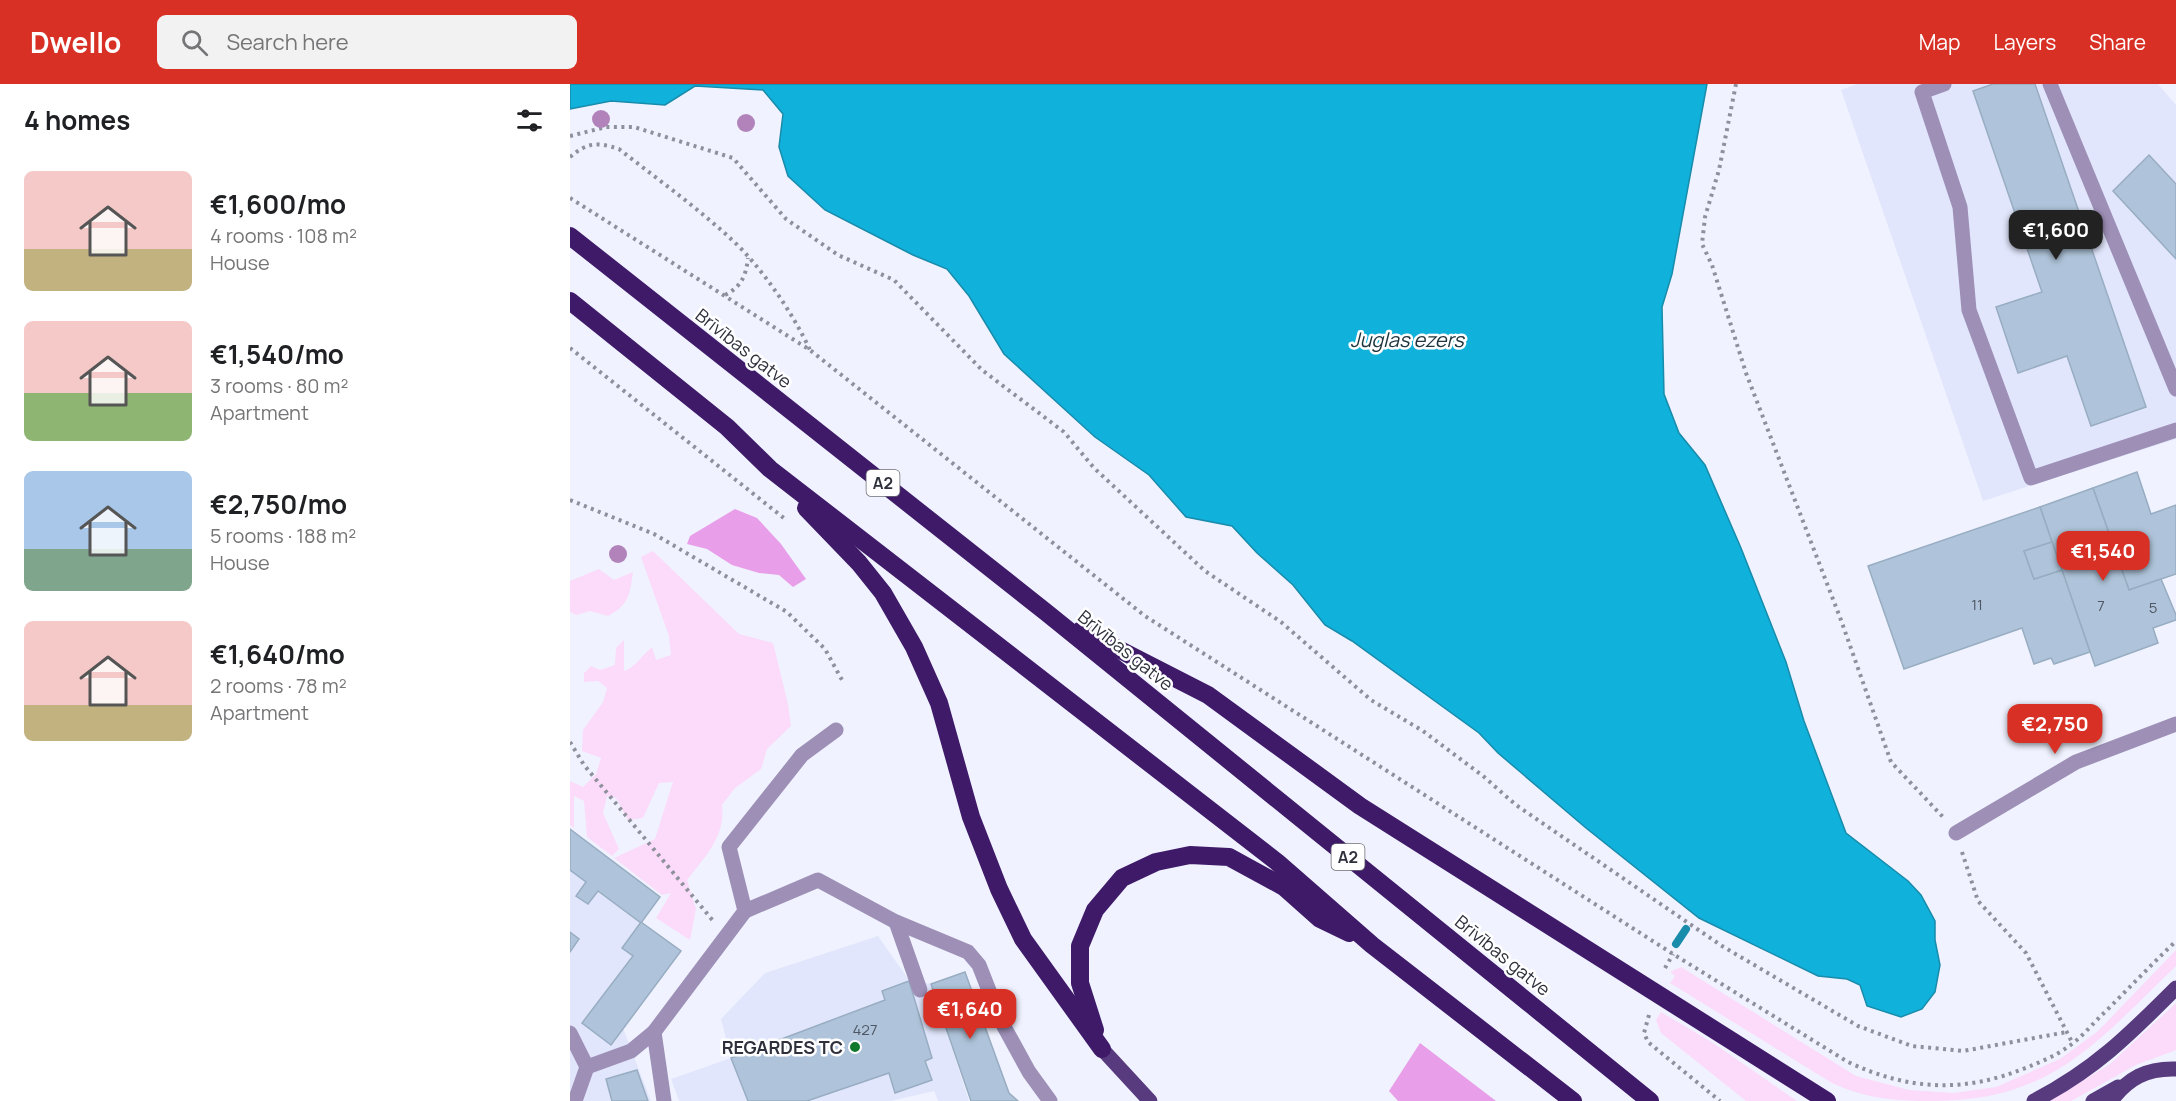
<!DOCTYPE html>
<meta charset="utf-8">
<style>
:root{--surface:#fff;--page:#f2f2f2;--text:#202124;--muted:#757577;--accent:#d93025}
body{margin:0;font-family:Manrope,sans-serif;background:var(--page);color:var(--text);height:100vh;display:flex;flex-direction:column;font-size:22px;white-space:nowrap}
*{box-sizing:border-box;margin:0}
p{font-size:20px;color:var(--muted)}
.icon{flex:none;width:33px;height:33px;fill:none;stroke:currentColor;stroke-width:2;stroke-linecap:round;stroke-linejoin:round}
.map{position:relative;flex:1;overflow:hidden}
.side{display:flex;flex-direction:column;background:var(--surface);width:570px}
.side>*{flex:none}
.price{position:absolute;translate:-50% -51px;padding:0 14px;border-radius:12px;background:var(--accent);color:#fff;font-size:20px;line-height:39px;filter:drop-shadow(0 2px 3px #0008)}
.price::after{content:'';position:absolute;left:50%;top:36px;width:18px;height:14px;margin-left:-9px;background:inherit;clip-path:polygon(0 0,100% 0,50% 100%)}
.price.active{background:#222;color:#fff}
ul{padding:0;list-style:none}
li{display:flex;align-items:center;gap:18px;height:150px;padding:0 24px}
li span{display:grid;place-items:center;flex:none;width:168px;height:120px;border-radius:9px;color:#555}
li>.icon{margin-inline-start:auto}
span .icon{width:72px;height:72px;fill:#fffc;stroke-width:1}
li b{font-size:26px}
h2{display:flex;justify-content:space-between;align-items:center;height:72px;padding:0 24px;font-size:26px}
header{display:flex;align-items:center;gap:36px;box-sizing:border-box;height:84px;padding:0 30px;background:var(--accent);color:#fff}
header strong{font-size:28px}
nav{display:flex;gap:33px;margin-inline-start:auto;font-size:21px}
.search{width:420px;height:54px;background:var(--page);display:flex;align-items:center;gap:15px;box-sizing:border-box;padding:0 21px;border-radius:9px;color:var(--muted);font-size:22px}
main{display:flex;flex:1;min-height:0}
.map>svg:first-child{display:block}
.built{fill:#e1e6fc}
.green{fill:#fbdafa}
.forest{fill:#e89ee8}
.water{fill:#10b1db;stroke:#198bab;stroke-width:1.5}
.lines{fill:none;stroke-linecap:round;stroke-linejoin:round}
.stream{stroke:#198bab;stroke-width:8}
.building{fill:#afc4da;stroke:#98adc2;stroke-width:1.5}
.path{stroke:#8e919c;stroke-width:4;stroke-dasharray:3 4.5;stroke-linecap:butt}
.minor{stroke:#9d8fb6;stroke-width:15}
.major{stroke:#573b7e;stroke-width:15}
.highway{stroke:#3f1a69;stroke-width:18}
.tree{fill:#b183ba}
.poi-dot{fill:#10782a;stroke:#fff;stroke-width:2}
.labels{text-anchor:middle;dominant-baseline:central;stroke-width:5;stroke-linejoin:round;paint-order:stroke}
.number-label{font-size:15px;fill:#4e5664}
.shield{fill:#fff;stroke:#6d6f76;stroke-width:1.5}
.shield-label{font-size:16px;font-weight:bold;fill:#2e313c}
.street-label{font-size:18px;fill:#2e313c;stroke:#fff}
.poi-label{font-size:18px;font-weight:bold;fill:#2e313c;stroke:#fff;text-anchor:end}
.water-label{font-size:20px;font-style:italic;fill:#20363f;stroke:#fff}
</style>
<header>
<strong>Dwello</strong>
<div class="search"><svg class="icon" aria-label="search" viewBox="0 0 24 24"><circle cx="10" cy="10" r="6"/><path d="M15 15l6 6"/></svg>Search here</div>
<nav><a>Map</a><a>Layers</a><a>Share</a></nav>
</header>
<main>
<section class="side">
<h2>4 homes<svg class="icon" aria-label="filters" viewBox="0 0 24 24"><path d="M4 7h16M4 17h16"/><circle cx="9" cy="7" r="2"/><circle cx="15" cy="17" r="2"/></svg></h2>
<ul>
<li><span style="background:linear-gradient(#f6c9c9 65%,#c2b280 0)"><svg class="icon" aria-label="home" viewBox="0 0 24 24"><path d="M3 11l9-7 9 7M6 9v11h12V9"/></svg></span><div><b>€1,600/mo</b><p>4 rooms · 108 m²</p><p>House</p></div></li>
<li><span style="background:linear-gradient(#f6c9c9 60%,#8fb573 0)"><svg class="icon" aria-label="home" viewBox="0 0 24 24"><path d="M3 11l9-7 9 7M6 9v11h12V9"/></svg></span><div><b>€1,540/mo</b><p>3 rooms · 80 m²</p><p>Apartment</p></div></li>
<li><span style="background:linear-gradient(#a9c7e8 65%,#7fa58c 0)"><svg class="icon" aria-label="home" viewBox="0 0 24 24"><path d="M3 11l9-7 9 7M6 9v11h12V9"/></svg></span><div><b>€2,750/mo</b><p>5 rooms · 188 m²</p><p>House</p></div></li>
<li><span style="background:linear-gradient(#f6c9c9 70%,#c2b280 0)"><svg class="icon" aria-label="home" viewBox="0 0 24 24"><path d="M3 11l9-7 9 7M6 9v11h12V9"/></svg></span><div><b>€1,640/mo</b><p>2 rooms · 78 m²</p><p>Apartment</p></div></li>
</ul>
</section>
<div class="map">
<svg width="1606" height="1017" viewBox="0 0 1606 1017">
<rect width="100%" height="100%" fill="#f0f3ff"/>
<g class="built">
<polygon points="1287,0 1588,0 1606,21 1606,355 1413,417 1271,6"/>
<polygon points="0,745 90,813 72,838 111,867 53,944 81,1017 0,1017"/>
<polygon points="308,852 339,896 361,900 399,1017 368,1017 364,1007 321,1017 109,1017 101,995 161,974 151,935 195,889"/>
</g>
<g class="green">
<path d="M 83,467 L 169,550 L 203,559 L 218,620 L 221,642 L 197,665 L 191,685 L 165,704 L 152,721 C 156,752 135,773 117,796 L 126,825 L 120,856 L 86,834 L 101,809 L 92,811 L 44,774 L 85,755 L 103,698 L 89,699 L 73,734 L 58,736 L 46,714 L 37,712 L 33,729 L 49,765 L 42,772 L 17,753 L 14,717 L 4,712 L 4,744 L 0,741 L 0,697 L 13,703 L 26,690 L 31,674 L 12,667 L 13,646 L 33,618 L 37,604 L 28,597 L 14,598 L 14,589 L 21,582 L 30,586 L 45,581 L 46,564 L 54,556 L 54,587 C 66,583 72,571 82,563 L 86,576 L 101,571 L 99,552 L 71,473 Z"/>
<path d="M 29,485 L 44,496 L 63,488 C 60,510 59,521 38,532 L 20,527 L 6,531 L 0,528 L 0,497 Z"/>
<path d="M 1606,866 L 1606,882 C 1527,958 1482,1017 1364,1017 C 1326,1017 1296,1015 1262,999 L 1100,899 L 1105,892 L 1100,888 L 1111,883 L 1286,992 L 1339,1006 L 1384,1009 L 1426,1003 L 1490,975 L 1528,947 Z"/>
<polygon points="1606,919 1606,966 1566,981 1501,1017 1480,1017 1540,980"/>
<polygon points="1091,928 1143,959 1227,1017 1176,1017 1091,949 1086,936"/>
</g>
<g class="forest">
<polygon points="165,425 187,434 211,460 236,495 223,503 209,491 189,489 162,481 137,465 117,460 120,452"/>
<polygon points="850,959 926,1017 828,1017 819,1007"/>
</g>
<polygon class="water" points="0,0 1137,0 1102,190 1092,223 1094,310 1109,349 1135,381 1171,464 1216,578 1234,637 1276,749 1338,797 1351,811 1365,837 1365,856 1370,881 1365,908 1352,925 1331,933 1297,922 1290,901 1277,895 1248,892 1129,834 1016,744 928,669 909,649 782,557 755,541 723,501 687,469 662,442 616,433 579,391 525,353 434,270 399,212 377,185 343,171 255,126 218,92 209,63 213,30 193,6 125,2 95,21 41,17 0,25"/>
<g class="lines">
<polyline class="stream" points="1106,860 1116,845"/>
</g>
<g class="building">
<polygon points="1423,0 1465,0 1576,323 1521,342 1497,272 1448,289 1426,223 1472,208 1403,7"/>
<polygon points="1579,71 1606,100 1606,175 1543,107"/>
<polygon points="1567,388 1581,430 1606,421 1606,490 1559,506 1523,404"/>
<polygon points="1523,404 1559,506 1591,495 1606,531 1606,536 1583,544 1588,559 1525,582 1470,423"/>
<polygon points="1470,423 1482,458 1454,467 1464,495 1492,486 1520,568 1484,580 1481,574 1464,580 1452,544 1334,585 1298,482"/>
<polygon points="1482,458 1492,486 1464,495 1454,467"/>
<polygon points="0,745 90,813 71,839 28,807 18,820 6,812 16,798 0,786"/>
<polygon points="71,838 111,867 41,961 12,939 63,872 52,864"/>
<polygon points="0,848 9,855 0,868"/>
<polygon points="395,888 439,1009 448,1017 401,1017 361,900"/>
<polygon points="339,897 362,974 355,977 362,996 325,1009 319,989 237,1017 178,1017 161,974 315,916 312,907"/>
<polygon points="67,986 78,1017 42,1017 36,995"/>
</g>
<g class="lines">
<g class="path">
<polyline points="1166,0 1149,86 1135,133 1132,160 1142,181 1176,289 1271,536 1321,678 1373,733"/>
<polyline points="0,52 36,43 64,43 163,74 216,135 268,171 324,196 412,286 494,348 524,384 635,487 711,538 801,616 853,647 913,692 946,721 1152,862 1288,942 1342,962 1393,967 1497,948"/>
<path d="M 0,73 C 18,58 27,58 49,65 C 86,94 125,122 160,154 C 190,181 223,229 240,266"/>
<path d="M 0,114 L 240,266 L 575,532 L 1103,870 L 1278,978 C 1340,1007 1395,1009 1458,983 C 1473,977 1489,970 1502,960 C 1514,951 1524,938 1535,928 C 1559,904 1582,880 1606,857"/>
<path d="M 155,211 C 171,203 176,192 178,174"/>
<polyline points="0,264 215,435"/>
<polyline points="0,416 84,450 217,528 255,565 272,596"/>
<polyline points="0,658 14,681 144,838"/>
<polyline points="1392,768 1408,817 1456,869 1503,960"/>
<polyline points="1095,884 1103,870"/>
<polyline points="1079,931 1074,949 1078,958 1150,1017"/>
</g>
<g class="minor">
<polyline points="1374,0 1352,8 1390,123 1399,226 1461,394 1606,346"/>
<polyline points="1480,0 1606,305"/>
<polyline points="1386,749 1506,678 1606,640"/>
<polyline points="175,827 159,763 232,671 266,646"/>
<polyline points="326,838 350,906"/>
<polyline points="84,948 94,1017"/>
<polyline points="0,949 17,983 61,967 84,948 175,827 248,796 326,838 398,868 409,881 431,937 459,988 480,1017"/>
<polyline points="5,1017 17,983"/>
</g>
<g class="major">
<polyline points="532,965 580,1017"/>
<path d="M 1464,1017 C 1524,986 1558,952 1606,904"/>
<polyline points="1523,1017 1548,1003"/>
<path d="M 1541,1017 C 1558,994 1577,984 1606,985"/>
</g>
<g class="highway">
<polyline points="0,152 477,529 1080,1017"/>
<polyline points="0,217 157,343 200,385 707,778 802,861 1003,1017"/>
<polyline points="236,424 289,479 313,509 344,563 369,619 401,733 429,805 453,855 532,965"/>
<polyline points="511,546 638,611 790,722 1257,1017"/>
<polyline points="525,946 510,899 510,862 525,826 552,794 586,778 620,771 659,773 714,803 750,835 779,849"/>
</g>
</g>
<g class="tree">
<circle cx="31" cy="35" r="9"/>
<circle cx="176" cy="39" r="9"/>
<circle cx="48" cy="470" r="9"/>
</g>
<circle class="poi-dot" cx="285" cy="963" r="6"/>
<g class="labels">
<g class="number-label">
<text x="1407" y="520">11</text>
<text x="1531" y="521">7</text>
<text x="1583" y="523">5</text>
<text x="295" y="945">427</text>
</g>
<g class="shield">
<rect x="296.5" y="386" width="33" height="26" rx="4.5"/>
<rect x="761.5" y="760" width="33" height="26" rx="4.5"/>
</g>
<g class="shield-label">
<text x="313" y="399">A2</text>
<text x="778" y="773">A2</text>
</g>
<g class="street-label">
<text transform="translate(174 264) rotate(38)">Brīvības gatve</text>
<text transform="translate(556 566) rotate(39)">Brīvības gatve</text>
<text transform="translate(933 871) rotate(39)">Brīvības gatve</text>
</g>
<g class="poi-label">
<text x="273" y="963">REGARDES TC</text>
</g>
<g class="water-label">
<text x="837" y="255">Juglas ezers</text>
</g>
</g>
</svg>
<b class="price active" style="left:1486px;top:177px">€1,600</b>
<b class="price" style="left:1533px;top:498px">€1,540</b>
<b class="price" style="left:1485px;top:671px">€2,750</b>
<b class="price" style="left:400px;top:956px">€1,640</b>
</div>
</main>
